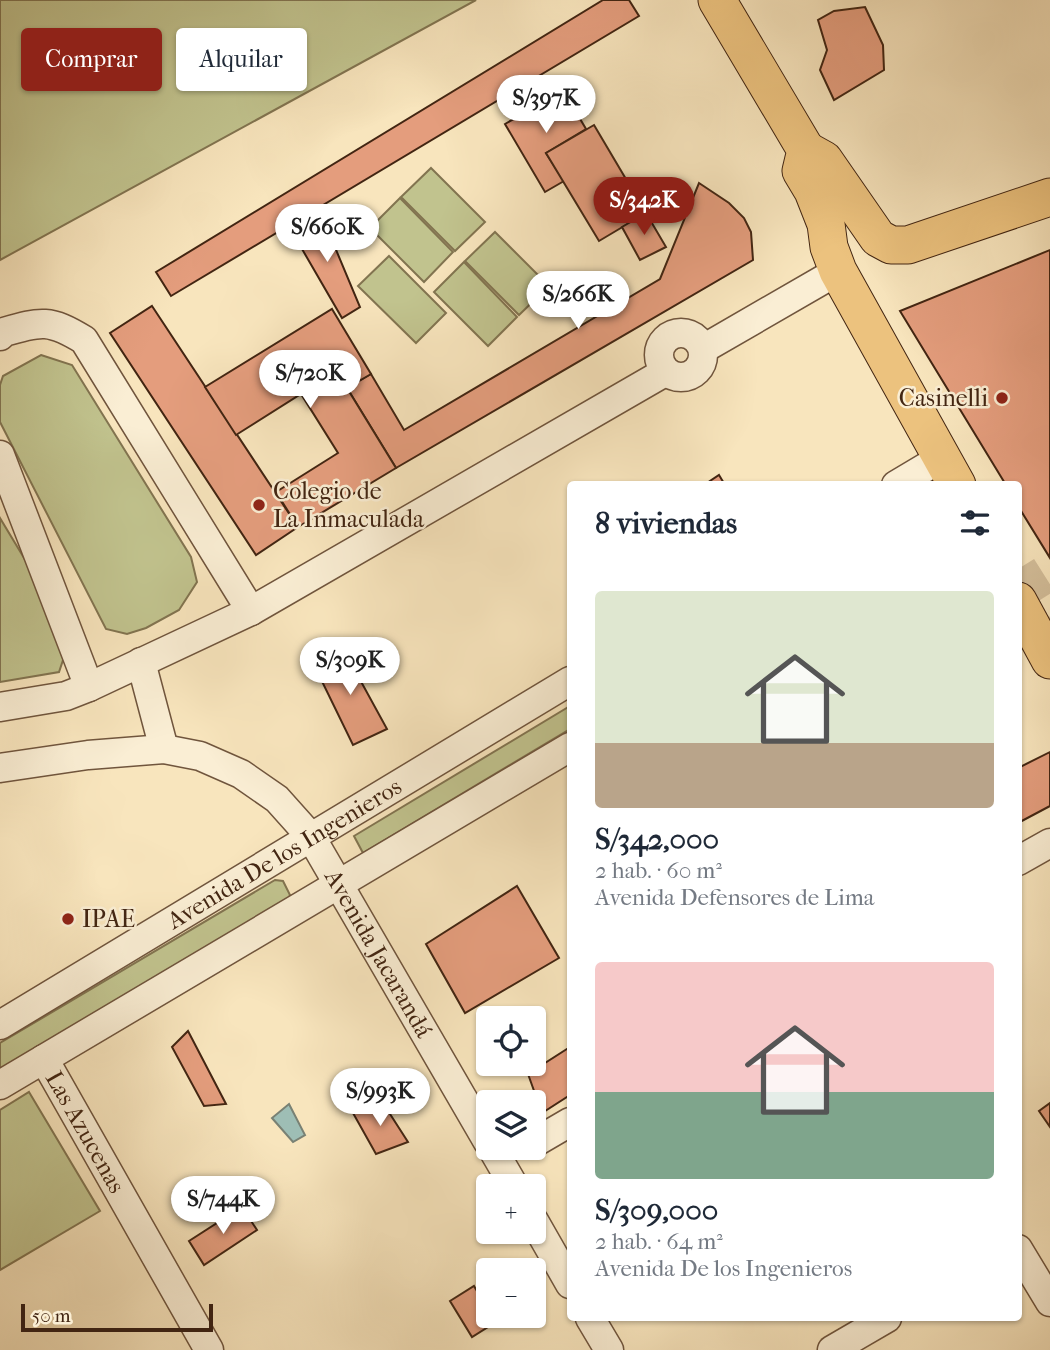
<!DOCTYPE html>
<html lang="es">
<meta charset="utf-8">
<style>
:root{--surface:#fff;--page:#f2f2f3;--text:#1f2937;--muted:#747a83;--accent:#8f2418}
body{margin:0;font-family:"IM FELL French Canon",serif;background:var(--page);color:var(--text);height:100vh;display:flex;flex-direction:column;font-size:26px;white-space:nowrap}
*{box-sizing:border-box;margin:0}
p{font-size:23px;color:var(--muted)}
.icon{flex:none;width:38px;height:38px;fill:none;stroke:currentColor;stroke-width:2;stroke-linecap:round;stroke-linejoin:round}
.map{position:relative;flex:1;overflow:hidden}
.details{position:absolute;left:567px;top:481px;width:455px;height:840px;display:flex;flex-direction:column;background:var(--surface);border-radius:7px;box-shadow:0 2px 5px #0004}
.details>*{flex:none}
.top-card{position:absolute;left:21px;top:28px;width:441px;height:63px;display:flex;gap:14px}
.controls{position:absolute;left:476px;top:1006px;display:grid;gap:14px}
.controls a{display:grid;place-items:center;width:70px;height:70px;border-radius:7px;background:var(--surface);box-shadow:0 2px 5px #0004;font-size:35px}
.scale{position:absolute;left:21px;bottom:18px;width:192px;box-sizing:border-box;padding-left:7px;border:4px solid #422512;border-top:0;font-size:19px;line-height:24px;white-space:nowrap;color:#422512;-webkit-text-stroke:5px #faeed4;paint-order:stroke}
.price{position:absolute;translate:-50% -60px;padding:0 16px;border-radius:24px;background:#fff;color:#222;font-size:23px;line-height:46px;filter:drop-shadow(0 2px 4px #0008)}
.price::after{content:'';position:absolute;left:50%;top:42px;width:21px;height:16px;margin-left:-10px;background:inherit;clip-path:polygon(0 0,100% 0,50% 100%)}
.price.current{background:var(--accent);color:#fff}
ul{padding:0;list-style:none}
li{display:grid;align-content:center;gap:14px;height:371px;padding:0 28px}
li span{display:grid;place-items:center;height:217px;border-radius:7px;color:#555}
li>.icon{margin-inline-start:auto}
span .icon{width:126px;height:126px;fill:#fffc;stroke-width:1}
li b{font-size:30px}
h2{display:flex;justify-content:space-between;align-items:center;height:84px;padding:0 28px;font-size:30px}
.pill{padding:0 24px;border-radius:7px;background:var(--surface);box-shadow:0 2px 5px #0004;font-size:24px;line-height:63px}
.pill.current{background:var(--accent);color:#fff}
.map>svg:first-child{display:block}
.green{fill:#c1c38e;stroke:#827450;stroke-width:2}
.water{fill:#9ebeb5;stroke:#798174;stroke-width:2}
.building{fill:#e49d7d;stroke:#422512;stroke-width:2}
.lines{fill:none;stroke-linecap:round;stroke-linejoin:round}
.highway-tunnel{stroke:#d4bf9b;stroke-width:38;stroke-dasharray:38 19;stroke-linecap:butt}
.minor-casing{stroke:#70553d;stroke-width:31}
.major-casing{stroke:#422512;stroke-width:39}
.minor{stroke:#faeed4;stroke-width:28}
.major{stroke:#ecc27e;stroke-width:37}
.poi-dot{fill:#8f2418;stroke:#faeed4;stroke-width:2.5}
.labels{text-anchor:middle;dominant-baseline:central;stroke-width:5;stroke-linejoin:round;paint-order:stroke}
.poi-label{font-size:24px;fill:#422512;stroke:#faeed4;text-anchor:start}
.street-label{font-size:24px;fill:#422512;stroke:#faeed4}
</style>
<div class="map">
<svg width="1050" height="1350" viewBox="0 0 1050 1350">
<rect width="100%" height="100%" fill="#f8e5bd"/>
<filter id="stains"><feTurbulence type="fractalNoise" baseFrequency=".00286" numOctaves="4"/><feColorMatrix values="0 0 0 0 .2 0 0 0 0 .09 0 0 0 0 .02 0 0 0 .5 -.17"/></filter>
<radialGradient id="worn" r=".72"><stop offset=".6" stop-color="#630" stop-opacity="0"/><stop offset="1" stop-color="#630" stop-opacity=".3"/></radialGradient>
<g class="green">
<polygon points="0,0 476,0 0,260"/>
<polygon points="431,168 485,222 455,251 401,197"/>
<polygon points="400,198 453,252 424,282 370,228"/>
<polygon points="495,232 549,286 519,315 465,261"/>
<polygon points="389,256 446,313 416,343 358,286"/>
<polygon points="464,262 517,317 488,346 434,292"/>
<polygon points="41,355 72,365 191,557 197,582 179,610 146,628 127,634 106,629 0,422 0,385 3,376"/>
<polygon points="0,518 71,636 59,672 0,682"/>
<polygon points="570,706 570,729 363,853 354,836"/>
<polygon points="275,880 283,881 290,895 287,902 0,1071 0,1043"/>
<polygon points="29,1092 100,1211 0,1270 0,1110"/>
</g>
<polygon class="water" points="289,1104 305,1135 293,1142 272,1118"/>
<g class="building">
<polygon points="603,0 629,0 639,16 171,296 156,272"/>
<polygon points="865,7 883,45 884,70 834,100 820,70 827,50 818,20 834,11"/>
<polygon points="563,90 586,129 546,153 564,181 545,192 505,124"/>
<polygon points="594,125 646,213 599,241 546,153"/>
<polygon points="699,183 729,203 744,218 751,232 753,260 396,468 347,388 371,374 404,430 660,279"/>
<polygon points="646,213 666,247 640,260 622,227"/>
<polygon points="321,214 360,307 342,318 291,230"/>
<polygon points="1050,250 1050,558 1018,506 1018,485 1006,485 900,311"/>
<polygon points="152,306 298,527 256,555 110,333"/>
<polygon points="332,309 371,374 347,388 396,468 298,527 276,492 338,453 301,394 236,435 205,387"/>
<polygon points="719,475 725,485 704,485"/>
<polygon points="341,645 387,729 353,745 315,667"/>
<polygon points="1050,752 1050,806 1018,823 1018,768"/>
<polygon points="517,886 559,958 465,1013 426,944"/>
<polygon points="188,1031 226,1104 204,1106 172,1047"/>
<polygon points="570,1047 570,1095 542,1113 528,1074"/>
<polygon points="381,1100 408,1142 376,1154 353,1113"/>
<polygon points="1050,1103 1050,1127 1039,1111"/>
<polygon points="242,1207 257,1230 204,1265 189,1241"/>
<polygon points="474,1286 488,1310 488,1316 492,1316 496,1322 472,1337 450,1301"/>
</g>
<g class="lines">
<polyline class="highway-tunnel" points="1018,569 1050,620"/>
<defs>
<g id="minor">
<circle cx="681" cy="355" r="22"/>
<path d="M 0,336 L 4,332 C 41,321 50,319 84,340 L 251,611"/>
<polyline points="703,349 838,271"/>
<polyline points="0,455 89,687"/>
<polyline points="896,485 943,457"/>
<polyline points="141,662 164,749"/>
<polyline points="0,707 66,696 89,687 251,611 665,372"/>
<path id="s1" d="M 0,768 L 88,755 L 164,749 L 200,756 L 241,774 L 277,799 L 311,837 L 488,1142"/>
<polyline points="1018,861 1050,843"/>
<path id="s2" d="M 0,1025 L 570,681"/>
<path id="s3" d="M 44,1059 L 209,1350"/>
<polyline points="0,1085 570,747"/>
<polyline points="534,1143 570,1122"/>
<polyline points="492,1148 514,1186"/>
<polyline points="534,1221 570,1284"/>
<polyline points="1018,1249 1050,1302"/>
<polyline points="590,1318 609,1350"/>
<polyline points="832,1350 887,1318"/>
</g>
<g id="major">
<polyline points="717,0 806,150 801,171 813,191 826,224 829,247 838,271 957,485"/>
<polyline points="806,150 824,160 878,238 891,245 908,245 1050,197"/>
<polyline points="1018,601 1050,660"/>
</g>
</defs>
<use href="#minor" class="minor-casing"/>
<use href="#major" class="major-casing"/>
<use href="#minor" class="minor"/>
<use href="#major" class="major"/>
</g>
<g class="poi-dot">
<circle cx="1002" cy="398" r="7"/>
<circle cx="259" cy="505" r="7"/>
<circle cx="68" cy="919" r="7"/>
</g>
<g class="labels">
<g class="poi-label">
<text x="988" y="398" text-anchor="end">Casinelli</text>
<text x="273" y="491">Colegio de<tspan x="273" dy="28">La Inmaculada</tspan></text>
<text x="82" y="919">IPAE</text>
</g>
<g class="street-label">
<text stroke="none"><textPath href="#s2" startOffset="332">Avenida De los Ingenieros</textPath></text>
<text stroke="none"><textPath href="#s1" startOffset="476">Avenida Jacarandá</textPath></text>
<text stroke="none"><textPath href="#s3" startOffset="84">Las Azucenas</textPath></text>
</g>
</g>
<rect width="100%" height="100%" filter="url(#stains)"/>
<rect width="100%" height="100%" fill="url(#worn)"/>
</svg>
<div class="controls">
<a><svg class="icon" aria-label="locate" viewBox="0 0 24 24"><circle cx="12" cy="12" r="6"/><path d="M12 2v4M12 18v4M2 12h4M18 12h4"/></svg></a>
<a><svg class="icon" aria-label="layers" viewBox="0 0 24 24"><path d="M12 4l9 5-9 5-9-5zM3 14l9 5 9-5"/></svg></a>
<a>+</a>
<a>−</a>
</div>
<div class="scale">50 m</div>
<b class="price" style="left:546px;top:135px">S/397K</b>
<b class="price current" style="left:644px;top:237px">S/342K</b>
<b class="price" style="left:327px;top:264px">S/660K</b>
<b class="price" style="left:578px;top:331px">S/266K</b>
<b class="price" style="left:310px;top:410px">S/720K</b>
<b class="price" style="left:350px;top:697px">S/309K</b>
<b class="price" style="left:380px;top:1128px">S/993K</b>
<b class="price" style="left:223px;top:1236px">S/744K</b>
<div class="top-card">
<a class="pill current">Comprar</a>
<a class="pill">Alquilar</a>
</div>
<section class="details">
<h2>8 viviendas<svg class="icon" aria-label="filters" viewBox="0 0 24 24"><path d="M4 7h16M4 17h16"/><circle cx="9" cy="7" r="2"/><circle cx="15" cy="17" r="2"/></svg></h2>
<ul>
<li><span style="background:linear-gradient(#dfe7d0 70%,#b9a48a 0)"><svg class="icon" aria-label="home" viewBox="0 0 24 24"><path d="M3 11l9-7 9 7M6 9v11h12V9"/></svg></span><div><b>S/342,000</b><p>2 hab. · 60 m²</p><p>Avenida Defensores de Lima</p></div></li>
<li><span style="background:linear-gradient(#f6c9c9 60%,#7fa58c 0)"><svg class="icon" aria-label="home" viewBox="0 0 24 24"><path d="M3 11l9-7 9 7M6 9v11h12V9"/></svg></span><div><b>S/309,000</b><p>2 hab. · 64 m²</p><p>Avenida De los Ingenieros</p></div></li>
</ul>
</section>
</div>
